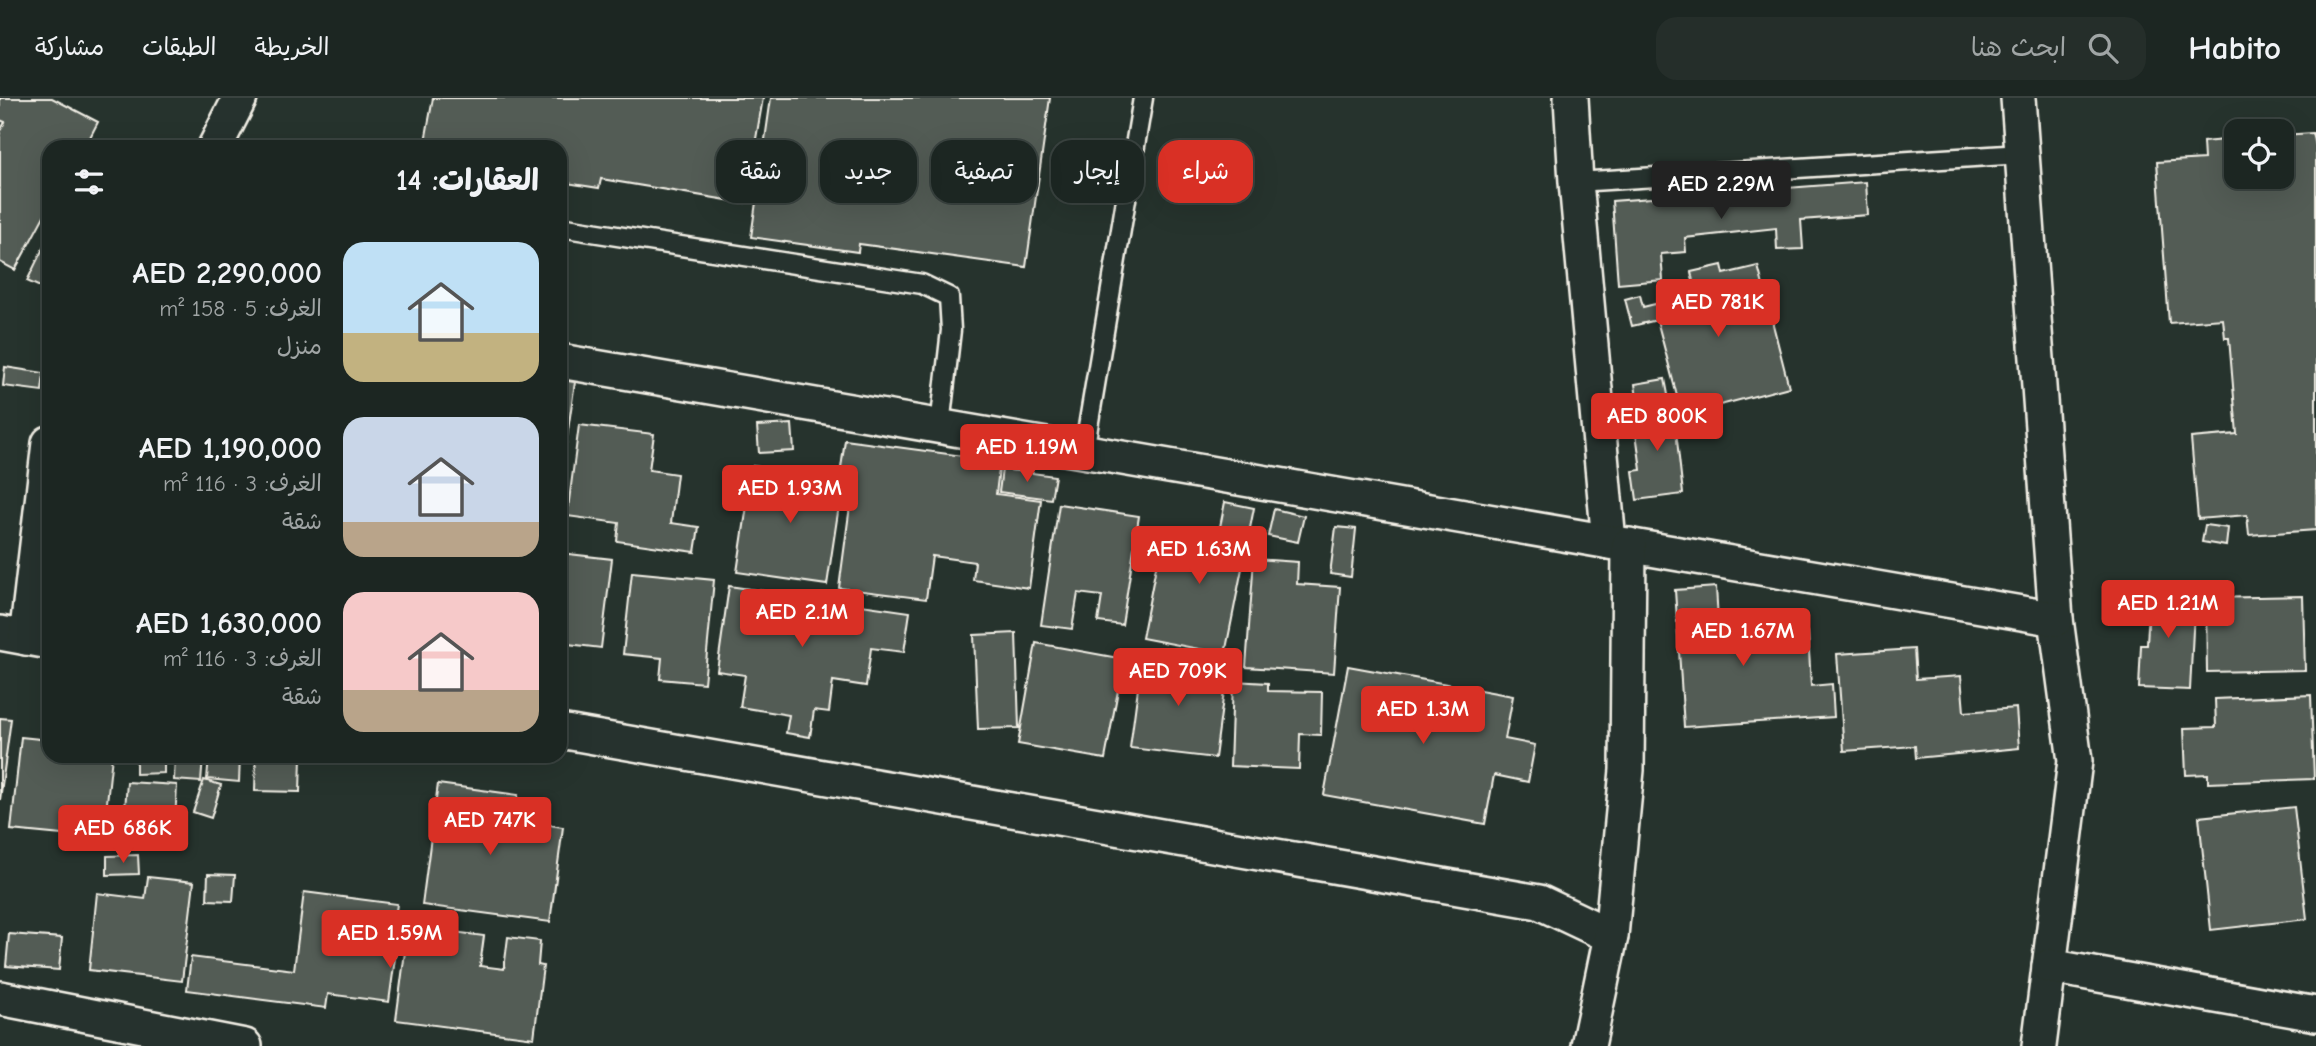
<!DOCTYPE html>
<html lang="ar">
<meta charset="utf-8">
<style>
:root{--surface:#1c2622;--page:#252e2a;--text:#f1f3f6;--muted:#a0a5a5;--line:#3a4340;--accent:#d93025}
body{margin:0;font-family:"Comic Neue","Playpen Sans Arabic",sans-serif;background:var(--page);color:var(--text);direction:rtl;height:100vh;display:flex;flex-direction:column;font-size:26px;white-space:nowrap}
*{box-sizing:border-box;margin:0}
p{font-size:23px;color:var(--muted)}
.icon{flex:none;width:38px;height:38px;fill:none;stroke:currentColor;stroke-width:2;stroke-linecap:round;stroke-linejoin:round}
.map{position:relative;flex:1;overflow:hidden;direction:ltr}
.drawer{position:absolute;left:42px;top:42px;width:525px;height:623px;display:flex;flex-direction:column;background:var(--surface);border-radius:21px;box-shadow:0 7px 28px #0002,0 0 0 2px var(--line);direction:rtl}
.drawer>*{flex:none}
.guide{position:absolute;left:588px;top:42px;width:665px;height:63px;direction:rtl;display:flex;gap:14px}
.tools{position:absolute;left:2224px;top:21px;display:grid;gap:14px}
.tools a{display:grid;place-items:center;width:70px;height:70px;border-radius:14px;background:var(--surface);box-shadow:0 7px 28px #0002,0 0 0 2px var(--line);font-size:35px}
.price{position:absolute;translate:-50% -60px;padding:0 16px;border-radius:7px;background:var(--accent);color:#fff;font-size:23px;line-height:46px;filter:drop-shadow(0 2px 4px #0008)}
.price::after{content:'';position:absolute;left:50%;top:42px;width:21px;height:16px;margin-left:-10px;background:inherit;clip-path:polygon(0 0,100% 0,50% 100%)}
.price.selected{background:#222;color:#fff}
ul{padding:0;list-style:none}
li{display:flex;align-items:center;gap:21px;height:175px;padding:0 28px}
li span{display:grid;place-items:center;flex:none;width:196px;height:140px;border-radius:21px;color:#555}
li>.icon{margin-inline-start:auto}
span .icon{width:84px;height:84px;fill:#fffc;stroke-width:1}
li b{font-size:30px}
h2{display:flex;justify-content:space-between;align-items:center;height:84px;padding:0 28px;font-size:30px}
.pill{padding:0 24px;border-radius:21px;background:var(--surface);box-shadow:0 7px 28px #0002,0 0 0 2px var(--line);font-size:24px;line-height:63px}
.pill.selected{background:var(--accent);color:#fff}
header{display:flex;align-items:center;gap:42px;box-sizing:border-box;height:98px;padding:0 35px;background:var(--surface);border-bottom:2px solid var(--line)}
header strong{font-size:33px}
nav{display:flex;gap:38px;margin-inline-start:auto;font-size:24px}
.search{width:490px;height:63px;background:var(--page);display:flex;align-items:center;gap:18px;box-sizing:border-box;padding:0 24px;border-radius:21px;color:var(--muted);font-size:26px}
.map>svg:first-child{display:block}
.building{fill:#525c55;stroke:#f4f1e8;stroke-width:2}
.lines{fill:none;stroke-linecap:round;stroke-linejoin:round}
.service-casing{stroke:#f4f1e8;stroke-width:23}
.minor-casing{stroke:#f4f1e8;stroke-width:38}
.service{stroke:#26332d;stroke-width:18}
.minor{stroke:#26332d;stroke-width:33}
</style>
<header>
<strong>Habito</strong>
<div class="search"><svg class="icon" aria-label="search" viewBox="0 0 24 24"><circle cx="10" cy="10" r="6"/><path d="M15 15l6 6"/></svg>ابحث هنا</div>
<nav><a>الخريطة</a><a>الطبقات</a><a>مشاركة</a></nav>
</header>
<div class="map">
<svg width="2316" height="948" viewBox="0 0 2316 948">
<rect width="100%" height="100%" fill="#26332d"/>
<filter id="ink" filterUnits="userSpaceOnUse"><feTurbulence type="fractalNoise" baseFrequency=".0143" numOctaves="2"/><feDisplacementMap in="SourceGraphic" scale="14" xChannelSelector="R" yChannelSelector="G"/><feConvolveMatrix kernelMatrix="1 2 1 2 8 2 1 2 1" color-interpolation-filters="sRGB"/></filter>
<g filter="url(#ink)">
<g class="building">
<polygon points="0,0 52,0 98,24 85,49 49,49 49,116 45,116 15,172 0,164 0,33 5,24 0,22"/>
<polygon points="433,0 763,0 745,105 601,81 599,90 560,84 560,49 424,49"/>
<polygon points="771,0 1050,0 1026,169 859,146 858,154 751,139"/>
<polygon points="2313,35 2316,48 2316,432 2249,437 2247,417 2198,421 2191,340 2237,336 2229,240 2225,240 2223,221 2169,225 2157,64 2204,61 2203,44 2236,41 2236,79 2282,79 2282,37"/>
<polygon points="1866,84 1868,117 1801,122 1803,151 1777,152 1776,130 1685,140 1686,154 1661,156 1663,182 1618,186 1612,103"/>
<polygon points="49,138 49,193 27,183"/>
<polygon points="1722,167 1724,176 1758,168 1789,289 1682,317 1657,222 1632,228 1625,201 1640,197 1643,209 1696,196 1691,174"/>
<polygon points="5,269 44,275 42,293 3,288"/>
<polygon points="1665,281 1669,302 1638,307 1635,286"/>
<polygon points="560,282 575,284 563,367 560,366"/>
<polygon points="1673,306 1683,396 1637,402 1633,373 1641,372 1633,312"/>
<polygon points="792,326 794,353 759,355 757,328"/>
<polygon points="579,327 654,336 649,372 677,376 671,425 699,429 695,454 617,443 619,425 567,418"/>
<polygon points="845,342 1000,363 996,396 1041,402 1029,490 973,482 975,464 932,458 926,501 839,490 854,378 840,377"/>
<polygon points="753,368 843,381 827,487 737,474"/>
<polygon points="1002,371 1055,378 1051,401 999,394"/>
<polygon points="1225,404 1254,410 1225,556 1142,540 1162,438 1216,449"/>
<polygon points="1059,406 1139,418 1122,527 1098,524 1102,498 1078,495 1072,531 1041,527"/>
<polygon points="1274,411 1304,418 1298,444 1268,438"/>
<polygon points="2205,427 2228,430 2226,448 2202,444"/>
<polygon points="1336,429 1356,431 1351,479 1330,476"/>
<polygon points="560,455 612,461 601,550 560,545"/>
<polygon points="1254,461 1298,464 1297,486 1340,489 1334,575 1246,569"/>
<polygon points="632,474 714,482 704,585 660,581 662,560 623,556"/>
<polygon points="729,488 910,514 904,554 871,550 866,588 833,583 829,614 814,612 810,639 786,635 789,617 740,609 745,577 717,573"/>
<polygon points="1716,489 1718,522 1777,518 1778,535 1808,534 1811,588 1832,586 1834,619 1684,629 1675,492"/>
<polygon points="2150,489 2195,492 2190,592 2139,590 2141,547 2147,547"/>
<polygon points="2303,498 2305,572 2207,574 2206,500"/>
<polygon points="1016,535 1019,630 978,631 974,537"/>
<polygon points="1036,545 1124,561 1105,661 1018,646"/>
<polygon points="1914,551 1916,581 1961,578 1964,614 2016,610 2019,650 1916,660 1915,648 1844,653 1837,556"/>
<polygon points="1142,560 1227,571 1215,660 1130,650"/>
<polygon points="1348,568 1513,598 1505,641 1535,647 1528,684 1494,677 1485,726 1324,697"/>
<polygon points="1233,583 1268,585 1268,593 1322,594 1321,637 1300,636 1299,671 1230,668"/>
<polygon points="2311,597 2314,681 2208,685 2208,676 2186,677 2184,630 2216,629 2215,601"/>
<polygon points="0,620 11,621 0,702"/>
<polygon points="21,639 49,642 49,658 112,658 103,741 11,732"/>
<polygon points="136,658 164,658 164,675 136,676"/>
<polygon points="175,658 203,658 201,684 174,682"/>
<polygon points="209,658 240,658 239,684 207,681"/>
<polygon points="256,658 301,658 300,694 255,693"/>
<polygon points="204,682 221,687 211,720 193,714"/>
<polygon points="127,684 177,687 174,742 123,739"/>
<polygon points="438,686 518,697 512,738 521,740 523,723 563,729 550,824 422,807"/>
<polygon points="2294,709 2307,821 2211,832 2199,719"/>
<polygon points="138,757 139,776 107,777 107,758"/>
<polygon points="208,776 235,777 233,803 207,802"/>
<polygon points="148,779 194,784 182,883 89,872 97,795 145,801"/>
<polygon points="304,794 397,806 394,826 484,838 480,868 504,871 508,839 540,843 538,867 543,868 534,940 396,922 405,854 396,853 389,904 328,896 326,910 187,892 191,859 294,872"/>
<polygon points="9,836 62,840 59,872 6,868"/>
</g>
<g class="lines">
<defs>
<g id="service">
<polyline points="1576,84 2022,56"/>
<polyline points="560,129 922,186 949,199 951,232 940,328"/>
<polyline points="1084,353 1143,0"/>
</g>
<g id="minor">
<polyline points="1571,0 1576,84 1609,444"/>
<polyline points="2018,0 2056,521 2075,663 2039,948"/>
<polyline points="215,49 240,0"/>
<polyline points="560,263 2056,521"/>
<polyline points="0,535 49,544"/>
<polyline points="26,540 49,345"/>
<polyline points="560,633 1539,804 1611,838"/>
<polyline points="2049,868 2316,916"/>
<polyline points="0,900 245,948"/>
<polyline points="1588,948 1611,838 1627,672 1629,447"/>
</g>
</defs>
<use href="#service" class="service-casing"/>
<use href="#minor" class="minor-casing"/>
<use href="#service" class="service"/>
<use href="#minor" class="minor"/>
</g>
</g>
</svg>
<div class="tools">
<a><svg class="icon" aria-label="locate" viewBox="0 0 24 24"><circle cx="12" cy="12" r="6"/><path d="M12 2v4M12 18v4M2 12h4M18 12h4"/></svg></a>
</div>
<b class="price selected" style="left:1721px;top:123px">AED 2.29M</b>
<b class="price" style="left:1718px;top:241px">AED 781K</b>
<b class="price" style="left:1657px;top:355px">AED 800K</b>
<b class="price" style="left:1027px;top:386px">AED 1.19M</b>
<b class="price" style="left:790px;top:427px">AED 1.93M</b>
<b class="price" style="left:1199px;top:488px">AED 1.63M</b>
<b class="price" style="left:2168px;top:542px">AED 1.21M</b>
<b class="price" style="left:802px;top:551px">AED 2.1M</b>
<b class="price" style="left:1743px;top:570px">AED 1.67M</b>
<b class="price" style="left:1178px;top:610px">AED 709K</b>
<b class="price" style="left:1423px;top:648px">AED 1.3M</b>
<b class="price" style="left:490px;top:759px">AED 747K</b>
<b class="price" style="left:123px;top:767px">AED 686K</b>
<b class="price" style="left:390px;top:872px">AED 1.59M</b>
<div class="guide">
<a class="pill selected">شراء</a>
<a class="pill">إيجار</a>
<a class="pill">تصفية</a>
<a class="pill">جديد</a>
<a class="pill">شقة</a>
</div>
<section class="drawer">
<h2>العقارات: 14<svg class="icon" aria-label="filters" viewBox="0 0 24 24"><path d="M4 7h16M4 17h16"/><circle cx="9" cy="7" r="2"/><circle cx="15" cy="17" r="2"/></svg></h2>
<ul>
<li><span style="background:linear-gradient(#bfe0f5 65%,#c2b280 0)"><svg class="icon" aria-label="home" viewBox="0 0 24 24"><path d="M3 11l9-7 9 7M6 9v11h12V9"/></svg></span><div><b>AED 2,290,000</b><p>الغرف: 5 · 158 m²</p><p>منزل</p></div></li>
<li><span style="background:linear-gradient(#c9d6e8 75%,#b9a48a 0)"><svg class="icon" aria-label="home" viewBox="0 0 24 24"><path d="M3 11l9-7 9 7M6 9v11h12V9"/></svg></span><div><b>AED 1,190,000</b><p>الغرف: 3 · 116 m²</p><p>شقة</p></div></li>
<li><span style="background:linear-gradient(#f6c9c9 70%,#b9a48a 0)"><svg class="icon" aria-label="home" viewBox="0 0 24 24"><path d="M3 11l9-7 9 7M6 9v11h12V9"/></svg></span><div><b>AED 1,630,000</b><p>الغرف: 3 · 116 m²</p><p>شقة</p></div></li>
</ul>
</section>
</div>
